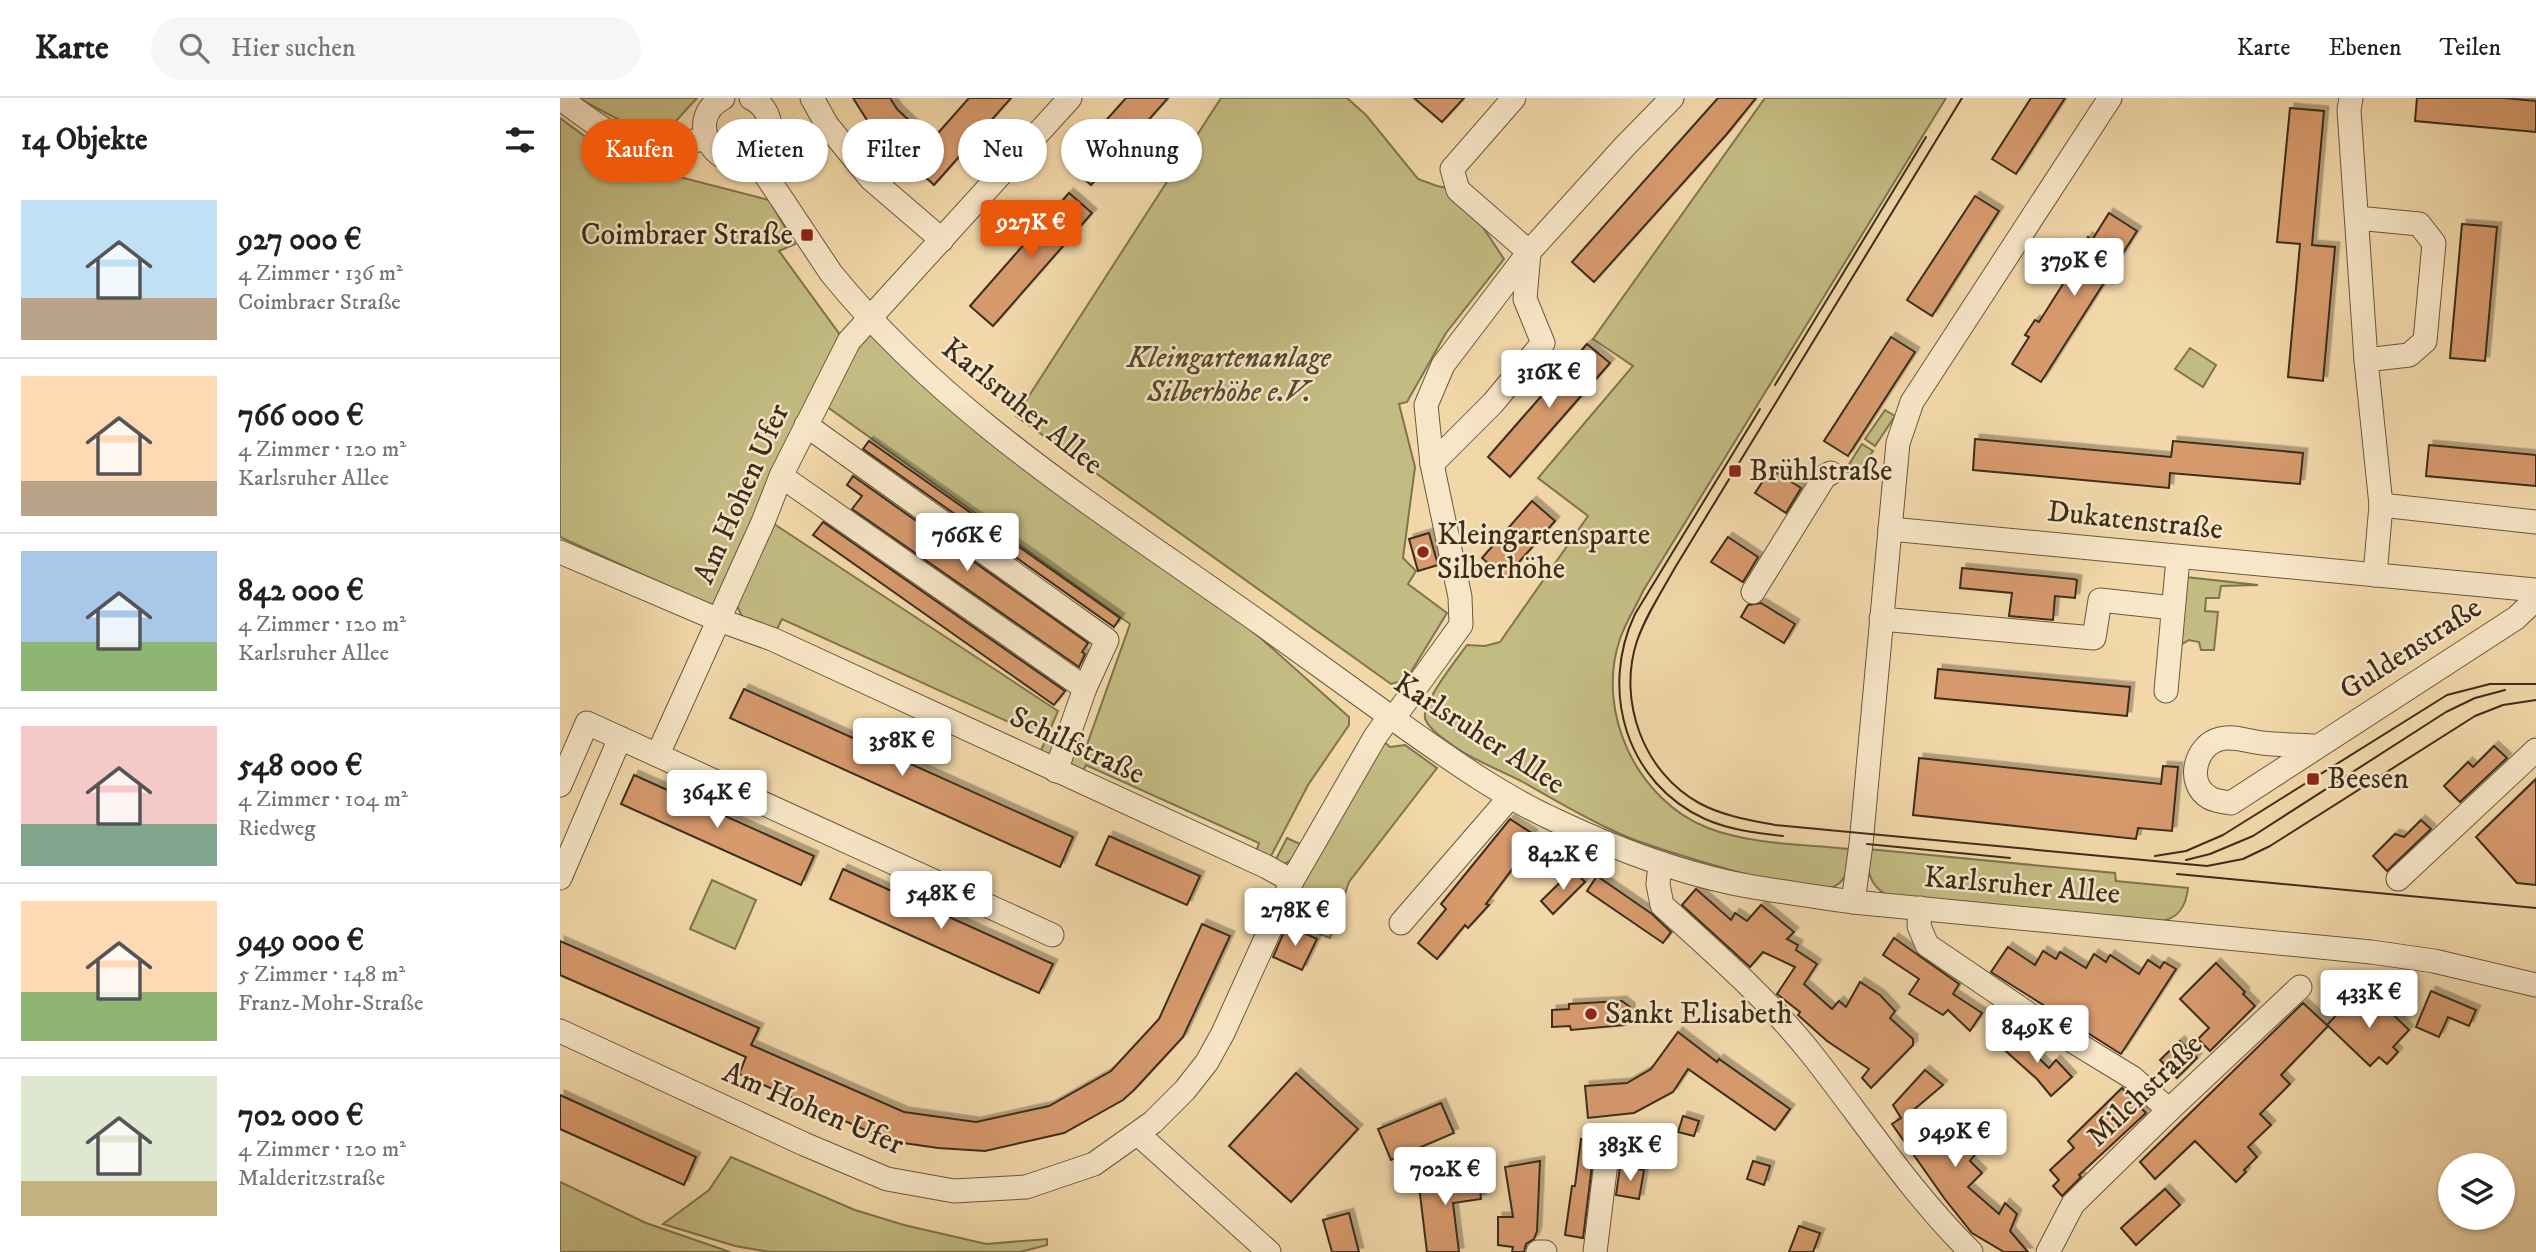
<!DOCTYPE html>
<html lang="de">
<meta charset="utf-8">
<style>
:root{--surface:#fff;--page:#f6f6f6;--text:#202124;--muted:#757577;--line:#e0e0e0;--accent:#ea580c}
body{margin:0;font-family:"IM FELL DW Pica",serif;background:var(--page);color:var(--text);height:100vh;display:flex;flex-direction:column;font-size:26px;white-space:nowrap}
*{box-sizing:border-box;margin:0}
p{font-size:23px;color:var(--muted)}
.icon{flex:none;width:38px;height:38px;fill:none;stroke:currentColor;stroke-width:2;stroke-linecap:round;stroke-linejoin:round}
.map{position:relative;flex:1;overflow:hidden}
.sheet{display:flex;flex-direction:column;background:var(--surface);width:560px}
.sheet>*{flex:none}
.hud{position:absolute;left:21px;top:21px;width:665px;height:63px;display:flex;gap:14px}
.tools{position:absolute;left:1878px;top:1055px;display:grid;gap:14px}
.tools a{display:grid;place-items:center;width:77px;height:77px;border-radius:50%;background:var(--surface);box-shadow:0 2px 5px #0004;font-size:35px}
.price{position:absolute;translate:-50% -60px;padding:0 16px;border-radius:7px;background:#fff;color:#222;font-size:23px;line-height:46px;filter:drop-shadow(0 2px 4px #0008)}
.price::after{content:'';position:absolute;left:50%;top:42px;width:21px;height:16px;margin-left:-10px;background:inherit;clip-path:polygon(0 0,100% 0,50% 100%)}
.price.on{background:var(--accent);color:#fff}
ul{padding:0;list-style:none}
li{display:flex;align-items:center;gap:21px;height:175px;padding:0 21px}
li+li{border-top:2px solid var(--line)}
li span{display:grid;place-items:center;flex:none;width:196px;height:140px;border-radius:0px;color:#555}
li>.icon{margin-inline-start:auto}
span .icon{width:84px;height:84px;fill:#fffc;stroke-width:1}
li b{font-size:30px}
h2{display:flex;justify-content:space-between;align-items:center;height:84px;padding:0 21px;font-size:30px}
.tag{padding:0 24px;border-radius:32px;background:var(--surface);box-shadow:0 2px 5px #0004;font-size:24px;line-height:63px}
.tag.on{background:var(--accent);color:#fff}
header{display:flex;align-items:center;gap:42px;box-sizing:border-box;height:98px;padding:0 35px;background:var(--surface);border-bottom:2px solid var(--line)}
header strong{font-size:33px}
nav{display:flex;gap:38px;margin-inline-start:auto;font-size:24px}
.search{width:490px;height:63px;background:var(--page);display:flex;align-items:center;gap:18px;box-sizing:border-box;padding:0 24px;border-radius:38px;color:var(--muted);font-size:26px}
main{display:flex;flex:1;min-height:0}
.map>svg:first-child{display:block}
.green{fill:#c3bc82;stroke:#7e744e;stroke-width:2}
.building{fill:#d79a6d;stroke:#3a2d1b;stroke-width:2;filter:url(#shadow)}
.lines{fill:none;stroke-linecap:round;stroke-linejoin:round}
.minor-casing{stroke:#68583e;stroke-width:25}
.minor{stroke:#f7e6c7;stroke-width:23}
.tram{stroke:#3a2d1b;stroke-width:2}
.poi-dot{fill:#8f2418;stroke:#f7e6c7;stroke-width:2.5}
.labels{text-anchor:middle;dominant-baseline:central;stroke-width:5;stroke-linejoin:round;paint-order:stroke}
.poi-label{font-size:30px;fill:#3a2d1b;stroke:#f7e6c7;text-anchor:start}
.park-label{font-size:30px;font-style:italic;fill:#554a30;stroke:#f7e6c7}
.street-label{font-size:30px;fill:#3a2d1b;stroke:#f7e6c7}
</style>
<header>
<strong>Karte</strong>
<div class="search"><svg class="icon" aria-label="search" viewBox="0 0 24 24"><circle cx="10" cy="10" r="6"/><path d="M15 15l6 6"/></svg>Hier suchen</div>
<nav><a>Karte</a><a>Ebenen</a><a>Teilen</a></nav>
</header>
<main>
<section class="sheet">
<h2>14 Objekte<svg class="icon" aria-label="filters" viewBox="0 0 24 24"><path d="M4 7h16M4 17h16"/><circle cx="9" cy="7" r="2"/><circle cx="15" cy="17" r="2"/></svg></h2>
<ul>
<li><span style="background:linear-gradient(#bfe0f5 70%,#b9a48a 0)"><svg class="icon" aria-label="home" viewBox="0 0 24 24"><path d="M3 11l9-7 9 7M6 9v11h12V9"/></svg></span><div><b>927 000 €</b><p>4 Zimmer · 136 m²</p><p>Coimbraer Straße</p></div></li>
<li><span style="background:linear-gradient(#ffd9b3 75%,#b9a48a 0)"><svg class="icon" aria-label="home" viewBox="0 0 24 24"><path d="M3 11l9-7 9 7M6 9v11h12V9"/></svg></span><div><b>766 000 €</b><p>4 Zimmer · 120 m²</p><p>Karlsruher Allee</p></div></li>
<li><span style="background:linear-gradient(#a9c7e8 65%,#8fb573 0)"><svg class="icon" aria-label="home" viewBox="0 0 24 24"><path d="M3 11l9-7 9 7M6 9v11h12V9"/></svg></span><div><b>842 000 €</b><p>4 Zimmer · 120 m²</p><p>Karlsruher Allee</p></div></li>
<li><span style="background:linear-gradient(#f6c9c9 70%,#7fa58c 0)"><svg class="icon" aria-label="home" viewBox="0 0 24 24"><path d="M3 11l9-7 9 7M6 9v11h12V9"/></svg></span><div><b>548 000 €</b><p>4 Zimmer · 104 m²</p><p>Riedweg</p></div></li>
<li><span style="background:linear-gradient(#ffd9b3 65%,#8fb573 0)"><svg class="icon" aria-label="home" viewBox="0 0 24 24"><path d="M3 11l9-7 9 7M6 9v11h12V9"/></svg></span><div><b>949 000 €</b><p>5 Zimmer · 148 m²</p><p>Franz-Mohr-Straße</p></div></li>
<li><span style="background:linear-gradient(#dfe7d0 75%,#c2b280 0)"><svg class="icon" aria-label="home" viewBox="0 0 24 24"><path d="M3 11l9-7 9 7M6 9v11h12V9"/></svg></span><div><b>702 000 €</b><p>4 Zimmer · 120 m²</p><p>Malderitzstraße</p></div></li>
</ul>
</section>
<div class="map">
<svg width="1976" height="1154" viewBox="0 0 1976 1154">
<defs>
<filter id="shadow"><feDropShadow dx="4.5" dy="-4.5" stdDeviation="0" flood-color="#0004"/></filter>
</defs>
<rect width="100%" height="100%" fill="#f2d8a9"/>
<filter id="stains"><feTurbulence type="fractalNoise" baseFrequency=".00286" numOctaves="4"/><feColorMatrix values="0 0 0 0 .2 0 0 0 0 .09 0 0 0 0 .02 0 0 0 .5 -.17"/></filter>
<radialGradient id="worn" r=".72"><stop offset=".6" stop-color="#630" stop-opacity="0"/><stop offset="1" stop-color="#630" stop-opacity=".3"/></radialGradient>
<g class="green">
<polygon points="18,0 137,0 115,24 100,34 76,31"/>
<polygon points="661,0 787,0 806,17 858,81 877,88 898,92 944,161 886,235 847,304 839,306 855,369 843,460 856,473 848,486 887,515 846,582 831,586 456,318"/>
<path d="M 1205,0 L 1386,0 L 1083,493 C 1076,509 1065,525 1060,541 C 1035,614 1077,702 1148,730 C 1192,747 1244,746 1290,751 C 1289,764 1289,781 1275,788 C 1253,801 1093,750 1065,738 C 1029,723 995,702 961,683 C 940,672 915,663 895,649 C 886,643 867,630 865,620 C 862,604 897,561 907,547 L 925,548 L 940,544 L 1028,418 L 978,380 L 1073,268 L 1033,241 Z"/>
<polygon points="0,20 66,69 116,78 209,102 235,146 219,153 283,241 205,420 498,613 486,641 500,647 494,660 478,659 486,641 222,521 212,541 189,533 177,508 162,513 0,439"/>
<polygon points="309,219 617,465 789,619 789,627 748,687 711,758 705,760 695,757 699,745 526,667 520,679 509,672 510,650 524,655 570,526 259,303"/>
<polygon points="1630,250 1656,267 1643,289 1615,271"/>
<polygon points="1325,312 1335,318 1315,348 1305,341"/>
<polygon points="1302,346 1313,353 1299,373 1284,374"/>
<polygon points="1626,479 1698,487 1661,488 1659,500 1646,500 1645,513 1658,514 1654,552 1641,552 1639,544 1629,542 1617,549"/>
<polygon points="823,643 830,649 845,647 877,670 789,784 770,840 718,820"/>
<polygon points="727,740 742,747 732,762 724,766 715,763"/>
<path d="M 1308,751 L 1555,775 L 1556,783 L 1628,790 C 1626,808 1619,821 1600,823 L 1327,797 C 1308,787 1307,771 1308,751 Z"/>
<polygon points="152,782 196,802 175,851 130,831"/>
<polygon points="171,1059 295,1112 344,1127 426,1146 487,1141 487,1147 460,1154 210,1154 175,1148 103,1126 149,1092"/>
<polygon points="0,1084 86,1125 170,1154 0,1154"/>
</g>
<g class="building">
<polygon points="293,0 330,0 337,11 371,43 409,0 451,0 374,87 312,30"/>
<polygon points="566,0 608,0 531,87 507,66"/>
<polygon points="854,0 904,0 882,24"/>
<polygon points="1158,0 1196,0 1166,37 1034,184 1012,164"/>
<polygon points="1471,0 1505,0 1456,76 1432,61"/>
<polygon points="1857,0 1944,0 1976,3 1976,34 1855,23"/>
<polygon points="1730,10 1764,13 1752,147 1775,149 1763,283 1728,279 1740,146 1717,144"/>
<polygon points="509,95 532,115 433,228 410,208"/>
<polygon points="1415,98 1439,113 1372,218 1347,202"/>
<polygon points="1549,115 1577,133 1481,284 1452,266 1469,239 1465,237 1475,222 1479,224 1522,156 1518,154 1528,139 1532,142"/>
<polygon points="1902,126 1937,129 1925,263 1890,260"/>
<polygon points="1331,239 1355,254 1288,358 1264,343"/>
<polygon points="1027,246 1050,265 950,379 928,359"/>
<polygon points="1415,341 1611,359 1613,343 1743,355 1740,386 1610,375 1609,390 1413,372"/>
<polygon points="309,343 560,520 554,529 303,351"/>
<polygon points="1869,347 1976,357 1976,388 1866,378"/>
<polygon points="1211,371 1241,390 1226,415 1195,395"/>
<polygon points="293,378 528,545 522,554 525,556 519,569 292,411 302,398 287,387"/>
<polygon points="972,403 995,423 945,480 922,460"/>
<polygon points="263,424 505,593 494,607 253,437"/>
<polygon points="869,435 878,467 858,473 849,441"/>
<polygon points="1168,439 1198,459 1183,484 1151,464"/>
<polygon points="1402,470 1513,481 1517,482 1515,500 1495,498 1493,522 1449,518 1452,495 1400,490"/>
<polygon points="1201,505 1235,526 1224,545 1181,519 1188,507"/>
<polygon points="1378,571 1570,589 1567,618 1375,600"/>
<polygon points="184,591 513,739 500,769 170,620"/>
<polygon points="1934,648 1947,660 1900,704 1884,688 1908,664 1913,669"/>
<polygon points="1359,660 1601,686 1603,668 1618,669 1612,733 1578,730 1576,741 1353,717"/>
<polygon points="74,677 254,758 241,787 61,706"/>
<polygon points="1976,681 1976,787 1957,785 1916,739"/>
<polygon points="950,721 973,736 954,759 956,766 926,806 929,807 908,830 905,827 877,861 858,845 886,811 881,806"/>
<polygon points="1861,722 1871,731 1827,773 1813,758 1835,736 1844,739"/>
<polygon points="549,738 640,778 627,807 536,767"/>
<polygon points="283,771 493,866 479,895 270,801"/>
<polygon points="1013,772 1025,784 993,816 981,803"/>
<polygon points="1037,778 1092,816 1111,834 1103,845 1027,793"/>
<polygon points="1136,791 1171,822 1175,815 1187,823 1201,807 1234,834 1227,841 1238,847 1236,852 1257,866 1244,886 1272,911 1279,903 1286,909 1300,884 1320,897 1335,913 1330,920 1353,941 1353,947 1311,990 1302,980 1309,971 1267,943 1238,917 1240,914 1217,896 1235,869 1203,854 1190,869 1122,807"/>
<polygon points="642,826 670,838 623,939 574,992 563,1002 504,1035 425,1053 378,1050 330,1043 179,976 186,959 0,877 0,843 199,930 191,947 344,1014 416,1024 489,1008 551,973 599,921"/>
<polygon points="727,827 757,841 742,872 713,859"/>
<polygon points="1334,840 1399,886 1393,896 1422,915 1410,933 1388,912 1383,917 1349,896 1359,881 1323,857"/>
<polygon points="1448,849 1475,867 1483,853 1496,861 1500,854 1526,870 1534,856 1546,864 1550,857 1579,876 1588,862 1600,870 1604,864 1616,871 1561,956 1431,874"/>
<polygon points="1656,865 1685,894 1683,896 1695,908 1650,953 1638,941 1649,930 1620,901"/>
<polygon points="1871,893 1916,912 1909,928 1888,919 1879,939 1856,929"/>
<polygon points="1796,896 1809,908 1816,900 1849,932 1833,949 1838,954 1827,966 1819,959 1810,968 1767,927"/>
<polygon points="1062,903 1070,909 1071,920 1065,927 1011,932 1010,928 992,929 992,912 1009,911 1009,906"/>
<polygon points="1743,905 1768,928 1721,977 1730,986 1700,1016 1711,1027 1688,1049 1697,1059 1684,1072 1686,1074 1676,1084 1635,1043 1595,1081 1580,1064"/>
<polygon points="1118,934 1157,964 1159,961 1230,1011 1215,1032 1128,971 1113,994 1074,1015 1028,1020 1025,988 1067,985 1091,971"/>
<polygon points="1452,934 1489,970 1496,962 1512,979 1491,998 1477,981 1440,948"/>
<polygon points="1620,943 1637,960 1617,980 1600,962"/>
<polygon points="1365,972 1383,987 1350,1015 1377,1056 1393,1045 1404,1021 1428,1040 1410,1063 1422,1075 1408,1089 1439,1116 1445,1105 1457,1116 1450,1133 1468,1154 1444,1154 1412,1135 1384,1100 1332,1026 1341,1020 1333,1007"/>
<polygon points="736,975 798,1031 731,1104 669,1048"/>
<polygon points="1562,990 1586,1015 1519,1077 1521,1079 1502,1098 1493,1088 1499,1082 1490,1072 1514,1050 1508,1043"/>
<polygon points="0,997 136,1059 124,1087 0,1031"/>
<polygon points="881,1005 894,1035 831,1062 818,1031"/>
<polygon points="1123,1018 1139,1023 1134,1038 1118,1034"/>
<polygon points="1021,1041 1035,1043 1023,1140 1005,1137 1012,1088 1015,1088"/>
<polygon points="980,1063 977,1133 974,1141 966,1146 964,1154 952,1154 953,1149 938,1147 938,1119 953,1119 945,1069"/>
<polygon points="1193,1063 1210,1068 1204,1087 1187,1081"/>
<polygon points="1060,1069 1084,1072 1079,1101 1056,1097"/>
<polygon points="918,1073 921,1101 893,1105 899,1154 867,1154 858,1080"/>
<polygon points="1605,1091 1620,1107 1576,1147 1561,1130"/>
<polygon points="789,1115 799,1154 772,1154 763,1122"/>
<polygon points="1239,1128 1260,1135 1253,1154 1229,1154"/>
</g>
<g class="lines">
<defs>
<g id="minor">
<path d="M 0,0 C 24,18 62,48 92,50 C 109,51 129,44 146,40"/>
<path d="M 163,0 C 120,23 161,83 197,55 C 204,49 209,41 210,31 C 210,17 203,6 191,0"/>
<polyline points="252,0 267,27 311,81 382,142"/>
<polyline points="954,0 892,71 898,92 969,154"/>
<polyline points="1791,0 1789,12 1806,262 1821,407"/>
<path d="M 193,58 L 271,175 C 388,320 553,420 703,527 C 746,558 789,589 832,620 C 886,658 939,697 999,724 C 1054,750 1112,772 1172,785 C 1212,793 1253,798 1293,804 L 1811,854 L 1874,863 L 1976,887"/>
<polyline points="1797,120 1859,126 1874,145 1865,243 1849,257 1806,262"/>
<polyline points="246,327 547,542 525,590 496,673"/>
<polyline points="872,366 933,305 983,245 965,201 969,154"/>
<polyline points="221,378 525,590"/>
<polyline points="1330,431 1976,492"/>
<polyline points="0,454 159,522 212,541 707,769 732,783"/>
<polyline points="1815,477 1821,407 1976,424"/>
<polyline points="1193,494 1265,378 1271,375"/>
<polyline points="1321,521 1534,540 1540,502 1613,510"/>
<polyline points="1606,593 1618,460"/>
<polyline points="833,621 901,527 900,499 872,366 866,307 883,267 969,154 1066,47 1112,0"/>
<path d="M 1756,648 C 1739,647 1720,647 1702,645 C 1689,644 1673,637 1660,641 C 1635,647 1625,686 1650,700 C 1655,703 1664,704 1671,705 L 1956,520 L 1976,501"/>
<polyline points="98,656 203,424 221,378 289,243 510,0"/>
<polyline points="0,687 27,625 492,837"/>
<path d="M 1100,765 L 1098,786 L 1102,807 C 1153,854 1206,899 1250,954 C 1303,1021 1350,1094 1411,1154"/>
<polyline points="0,780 60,640"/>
<polyline points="1838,781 1976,652"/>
<polyline points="1293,804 1301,746 1338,345 1352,304 1550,0"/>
<polyline points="1360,810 1359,828 1367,847 1470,917 1573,980 1609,1012"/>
<polyline points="841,825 950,699"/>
<polyline points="0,933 244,1046 327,1081 394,1093 466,1089 534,1066 593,1024 625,992 647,964 663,935 732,783 815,639 830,618"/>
<polyline points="578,1036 709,1154"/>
<polyline points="978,1154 985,1154"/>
<polyline points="1035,1154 1049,1040"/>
<polyline points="1488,1154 1513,1106 1609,1012 1740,889"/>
</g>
</defs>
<use href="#minor" class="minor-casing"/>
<use href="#minor" class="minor"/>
<g class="tram">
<path d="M 1402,0 L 1116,468 C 1102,493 1086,517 1077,543 C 1057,603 1084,675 1139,705 C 1163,718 1189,722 1215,727 L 1647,768 L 1683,761 L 1710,748 L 1915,618 L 1943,607 L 1976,602"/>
<polyline points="1215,287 1366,39"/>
<path d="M 1200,311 L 1075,516 C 1039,592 1066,685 1145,721 C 1170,732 1196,735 1223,738"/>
<polyline points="1307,746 1450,760"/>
<polyline points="1595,758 1626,753 1663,737 1887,597 1930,586 1976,586"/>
<polyline points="1626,762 1650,756 1693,738 1886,614 1915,600 1945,592"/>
<polyline points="1617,776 1976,810"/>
</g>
</g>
<g class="poi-dot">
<rect x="240" y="130" width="14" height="14" rx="3.5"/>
<rect x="1168" y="366" width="14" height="14" rx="3.5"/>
<circle cx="863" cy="454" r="7"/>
<rect x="1746" y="674" width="14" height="14" rx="3.5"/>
<circle cx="1031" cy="916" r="7"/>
</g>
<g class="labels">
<g class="poi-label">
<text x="233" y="137" text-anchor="end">Coimbraer Straße</text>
<text x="1189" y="373">Brühlstraße</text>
<text x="877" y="437">Kleingartensparte<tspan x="877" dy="34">Silberhöhe</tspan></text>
<text x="1767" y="681">Beesen</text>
<text x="1045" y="916">Sankt Elisabeth</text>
</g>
<g class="park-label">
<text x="669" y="260">Kleingartenanlage<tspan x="669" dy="34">Silberhöhe e.V.</tspan></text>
</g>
<g class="street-label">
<text transform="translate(462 309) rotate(39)">Karlsruher Allee</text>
<text transform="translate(182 396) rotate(-66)">Am Hohen Ufer</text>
<text transform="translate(1575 423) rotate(6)">Dukatenstraße</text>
<text transform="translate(1851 551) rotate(-33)">Guldenstraße</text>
<text transform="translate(919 636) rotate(33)">Karlsruher Allee</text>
<text transform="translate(517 648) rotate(25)">Schilfstraße</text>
<text transform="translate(1462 788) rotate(5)">Karlsruher Allee</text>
<text transform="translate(1585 993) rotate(-44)">Milchstraße</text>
<text transform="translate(253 1011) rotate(23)">Am Hohen Ufer</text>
</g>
</g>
<rect width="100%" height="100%" filter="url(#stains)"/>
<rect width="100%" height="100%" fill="url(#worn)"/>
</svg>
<div class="tools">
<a><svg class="icon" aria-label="layers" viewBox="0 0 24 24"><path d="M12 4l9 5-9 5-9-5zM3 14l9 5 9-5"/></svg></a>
</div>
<b class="price on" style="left:471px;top:162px">927K €</b>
<b class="price" style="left:1514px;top:200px">379K €</b>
<b class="price" style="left:989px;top:312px">316K €</b>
<b class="price" style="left:407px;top:475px">766K €</b>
<b class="price" style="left:342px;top:680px">358K €</b>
<b class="price" style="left:157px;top:732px">364K €</b>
<b class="price" style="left:1003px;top:794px">842K €</b>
<b class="price" style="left:381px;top:833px">548K €</b>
<b class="price" style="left:735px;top:850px">278K €</b>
<b class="price" style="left:1809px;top:932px">433K €</b>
<b class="price" style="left:1477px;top:967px">849K €</b>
<b class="price" style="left:1395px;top:1071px">949K €</b>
<b class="price" style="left:1070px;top:1085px">383K €</b>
<b class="price" style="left:885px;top:1109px">702K €</b>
<div class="hud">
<a class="tag on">Kaufen</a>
<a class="tag">Mieten</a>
<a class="tag">Filter</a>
<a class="tag">Neu</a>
<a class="tag">Wohnung</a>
</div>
</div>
</main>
